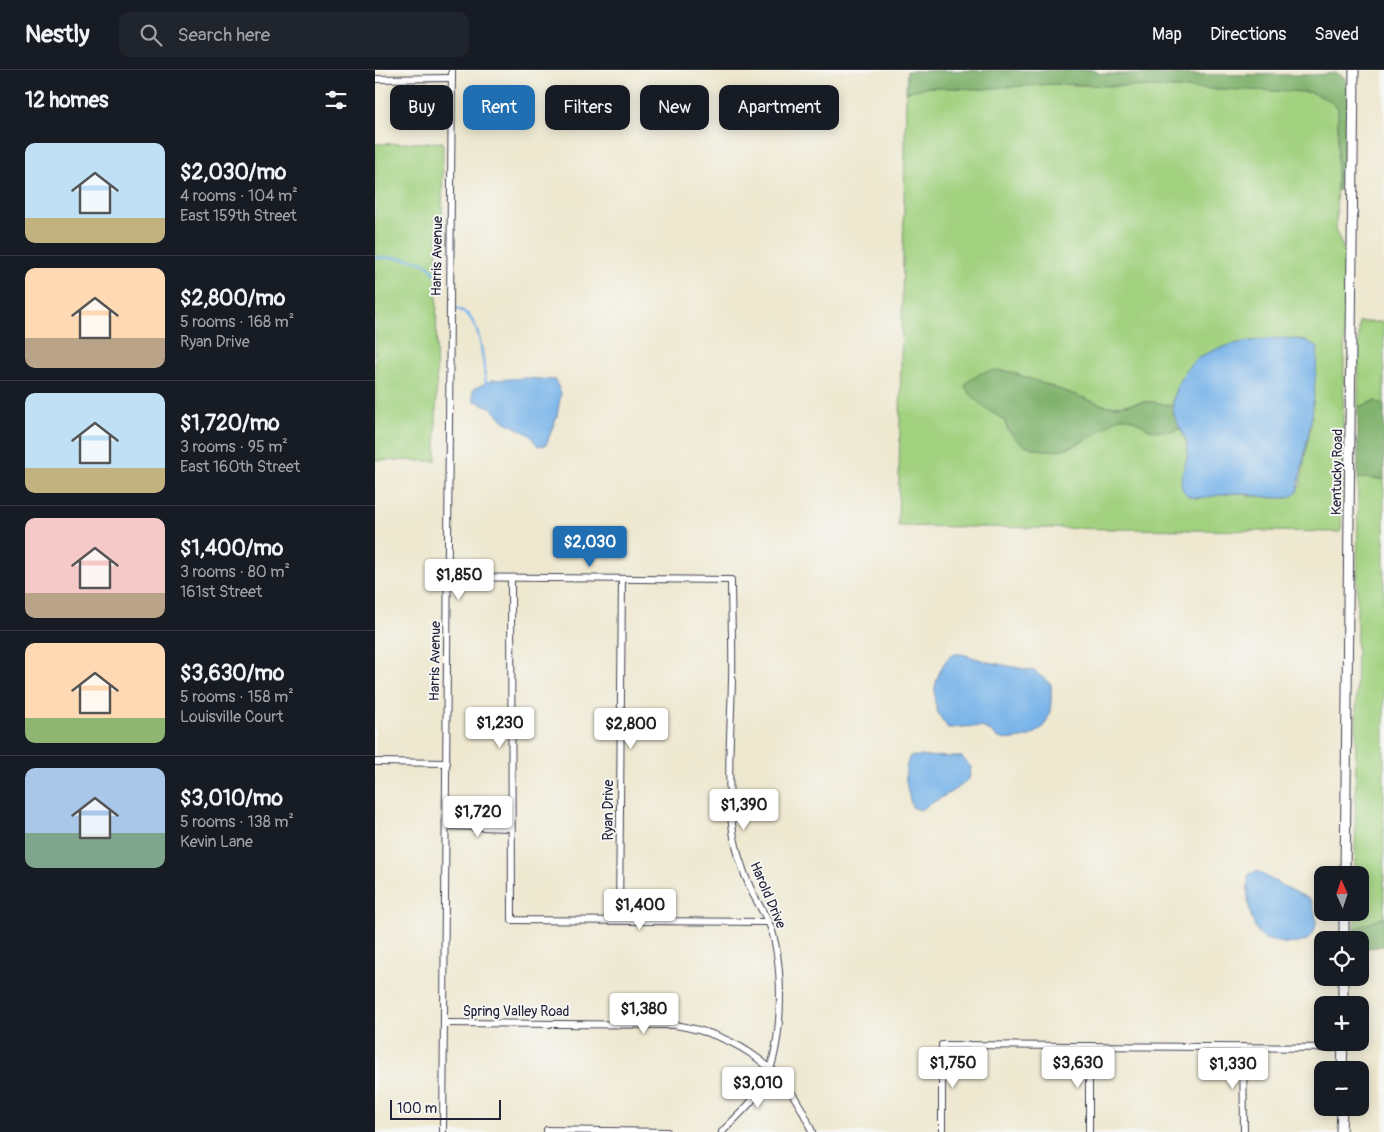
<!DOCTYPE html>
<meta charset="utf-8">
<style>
:root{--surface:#171b24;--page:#20242c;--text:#f1f3f6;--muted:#9ea1a6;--line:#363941;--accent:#1f6fb2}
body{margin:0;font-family:Pangolin,sans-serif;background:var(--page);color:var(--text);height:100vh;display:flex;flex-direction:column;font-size:19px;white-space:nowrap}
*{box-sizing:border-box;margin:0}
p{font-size:16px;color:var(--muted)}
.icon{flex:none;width:28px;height:28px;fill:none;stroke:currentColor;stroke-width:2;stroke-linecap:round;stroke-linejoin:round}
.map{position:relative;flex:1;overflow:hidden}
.drawer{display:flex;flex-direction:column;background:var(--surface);width:375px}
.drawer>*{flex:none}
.banner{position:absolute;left:15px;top:15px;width:475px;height:45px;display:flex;gap:10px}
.needle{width:32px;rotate:357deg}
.tools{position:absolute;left:939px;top:796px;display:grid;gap:10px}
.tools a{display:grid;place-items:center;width:55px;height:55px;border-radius:10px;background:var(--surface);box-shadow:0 2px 12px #0003;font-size:25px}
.scale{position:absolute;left:15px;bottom:12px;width:111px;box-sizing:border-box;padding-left:5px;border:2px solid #22223b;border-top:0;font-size:14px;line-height:18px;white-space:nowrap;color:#22223b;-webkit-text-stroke:4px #f6f6f2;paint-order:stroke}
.price{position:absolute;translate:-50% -42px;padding:0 11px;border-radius:5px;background:#fff;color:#222;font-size:16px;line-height:32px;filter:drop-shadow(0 1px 2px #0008)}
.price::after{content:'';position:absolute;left:50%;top:30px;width:15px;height:11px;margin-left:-8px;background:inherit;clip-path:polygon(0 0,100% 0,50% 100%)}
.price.current{background:var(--accent);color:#fff}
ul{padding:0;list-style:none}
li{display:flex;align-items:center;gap:15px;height:125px;padding:0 25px}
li+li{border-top:1px solid var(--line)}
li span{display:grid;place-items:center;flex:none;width:140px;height:100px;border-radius:10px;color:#555}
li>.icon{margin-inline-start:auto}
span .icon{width:60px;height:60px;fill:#fffc;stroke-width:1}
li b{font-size:21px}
h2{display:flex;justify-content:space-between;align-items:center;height:60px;padding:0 25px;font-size:21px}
.pill{padding:0 18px;border-radius:10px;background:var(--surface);box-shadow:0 2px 12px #0003;font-size:18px;line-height:45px}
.pill.current{background:var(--accent);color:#fff}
header{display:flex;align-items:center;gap:30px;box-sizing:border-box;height:70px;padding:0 25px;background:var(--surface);border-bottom:1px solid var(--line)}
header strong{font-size:24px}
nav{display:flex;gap:28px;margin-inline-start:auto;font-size:18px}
.search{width:350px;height:45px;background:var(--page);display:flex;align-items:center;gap:12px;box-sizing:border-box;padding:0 18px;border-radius:10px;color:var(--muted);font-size:19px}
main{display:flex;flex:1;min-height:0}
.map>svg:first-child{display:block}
.green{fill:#a2d180;stroke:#627a5e;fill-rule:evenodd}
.forest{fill:#81b36e;stroke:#526a54}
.water{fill:#77b3e9;stroke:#4c6a92}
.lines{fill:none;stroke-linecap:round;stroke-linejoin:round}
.stream{stroke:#77b3e9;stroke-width:2.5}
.street-casing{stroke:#414051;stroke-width:8}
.secondary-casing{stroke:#414051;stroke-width:11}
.street{stroke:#fff;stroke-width:6}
.secondary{stroke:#fff;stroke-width:9}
.labels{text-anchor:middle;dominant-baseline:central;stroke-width:4;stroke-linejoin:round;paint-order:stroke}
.street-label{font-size:14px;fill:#22223b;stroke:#f6f6f2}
</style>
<header>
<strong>Nestly</strong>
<div class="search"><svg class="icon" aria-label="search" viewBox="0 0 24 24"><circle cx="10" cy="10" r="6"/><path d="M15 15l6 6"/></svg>Search here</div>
<nav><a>Map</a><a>Directions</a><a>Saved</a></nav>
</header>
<main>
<section class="drawer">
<h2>12 homes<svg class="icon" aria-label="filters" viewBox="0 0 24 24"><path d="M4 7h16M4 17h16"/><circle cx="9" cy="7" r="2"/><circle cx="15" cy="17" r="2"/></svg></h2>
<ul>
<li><span style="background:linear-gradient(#bfe0f5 75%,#c2b280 0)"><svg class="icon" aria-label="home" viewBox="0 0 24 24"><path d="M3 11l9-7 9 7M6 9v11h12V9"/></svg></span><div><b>$2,030/mo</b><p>4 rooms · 104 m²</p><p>East 159th Street</p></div></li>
<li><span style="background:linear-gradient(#ffd9b3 70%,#b9a48a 0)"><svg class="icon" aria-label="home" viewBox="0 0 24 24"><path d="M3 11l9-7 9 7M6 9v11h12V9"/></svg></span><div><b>$2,800/mo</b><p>5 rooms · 168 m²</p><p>Ryan Drive</p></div></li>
<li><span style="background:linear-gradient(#bfe0f5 75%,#c2b280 0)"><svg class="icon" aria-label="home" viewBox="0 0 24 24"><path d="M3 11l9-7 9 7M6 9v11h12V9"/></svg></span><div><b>$1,720/mo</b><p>3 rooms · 95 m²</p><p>East 160th Street</p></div></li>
<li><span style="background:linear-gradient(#f6c9c9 75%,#b9a48a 0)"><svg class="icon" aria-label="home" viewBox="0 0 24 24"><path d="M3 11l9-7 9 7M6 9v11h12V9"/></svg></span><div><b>$1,400/mo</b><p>3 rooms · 80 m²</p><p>161st Street</p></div></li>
<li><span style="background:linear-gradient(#ffd9b3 75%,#8fb573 0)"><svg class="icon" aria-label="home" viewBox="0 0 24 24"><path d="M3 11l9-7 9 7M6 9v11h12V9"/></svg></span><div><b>$3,630/mo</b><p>5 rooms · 158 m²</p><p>Louisville Court</p></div></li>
<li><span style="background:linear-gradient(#a9c7e8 65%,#7fa58c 0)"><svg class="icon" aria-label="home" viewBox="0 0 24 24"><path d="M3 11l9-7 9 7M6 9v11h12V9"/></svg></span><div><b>$3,010/mo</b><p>5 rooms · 138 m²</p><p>Kevin Lane</p></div></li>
</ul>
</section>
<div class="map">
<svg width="1009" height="1062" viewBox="0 0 1009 1062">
<rect width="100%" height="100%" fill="#f6f6f2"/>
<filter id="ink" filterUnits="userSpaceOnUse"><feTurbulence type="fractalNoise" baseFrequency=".02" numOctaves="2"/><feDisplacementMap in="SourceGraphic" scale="10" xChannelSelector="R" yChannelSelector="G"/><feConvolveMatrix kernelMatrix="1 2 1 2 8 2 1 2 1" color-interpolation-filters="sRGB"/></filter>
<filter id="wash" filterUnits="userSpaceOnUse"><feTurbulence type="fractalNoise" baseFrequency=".0096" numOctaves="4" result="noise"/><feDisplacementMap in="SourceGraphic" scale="20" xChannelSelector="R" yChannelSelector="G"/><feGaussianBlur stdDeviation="1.12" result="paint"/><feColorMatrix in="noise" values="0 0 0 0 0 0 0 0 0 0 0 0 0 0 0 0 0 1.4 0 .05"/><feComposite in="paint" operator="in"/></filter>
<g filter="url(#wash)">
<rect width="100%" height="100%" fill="#eee8d0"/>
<g class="green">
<path d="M 677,14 L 935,22 L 954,30 L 963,38 L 961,161 L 971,185 L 966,462 L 523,456 L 531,22 L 552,17 L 606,19 ZM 923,269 L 938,274 L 937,346 L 925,417 L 913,428 L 878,426 L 862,423 L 841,425 L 821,429 L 807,409 C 812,388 817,379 805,359 L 797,361 L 762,352 L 752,347 L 744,348 L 708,371 L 694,378 L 633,361 L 629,350 L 622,300 L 636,302 L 728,335 C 748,339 762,330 779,332 C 786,333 791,336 798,335 C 798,322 803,312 810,302 C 815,296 820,290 827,286 C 852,271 894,272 923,269 Z"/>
<polygon points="68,72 67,151 62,151 61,391 0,390 0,74"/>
<polygon points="984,252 1009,252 1009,335 1000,331 983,337"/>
<polygon points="983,408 1009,409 1009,847 980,859 980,843 985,842 985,805 980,805"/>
</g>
<g class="forest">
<polygon points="718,0 726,4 940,5 961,3 969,7 974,21 972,118 962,121 963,38 954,30 935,22 677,14 606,19 552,17 531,22 532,1"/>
<path d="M 622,300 L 636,302 L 728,335 C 748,339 762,330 779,332 C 786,333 791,336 798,335 L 798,340 L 805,359 C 796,361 783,363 774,359 C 765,355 757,346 746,348 C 740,349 735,354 730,358 C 706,373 687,386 658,378 C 643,374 634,364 629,350 C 613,341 601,332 590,317 L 592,312 L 606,303 Z"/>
<polygon points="1000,331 1009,335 1009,409 983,408 983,337"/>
<polygon points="1009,847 1009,876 985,879 985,870 979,870 980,859"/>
</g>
<g class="water">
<path d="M 908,268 C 920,269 933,269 943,278 L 937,346 L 922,422 C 912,435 876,423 861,423 C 848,423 821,432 812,425 C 799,415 812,395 813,382 C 814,367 800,355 798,340 C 797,330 800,320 805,311 C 810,301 817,291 827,286 C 849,273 883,269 908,268 Z"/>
<polygon points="151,308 180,310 186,323 182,346 171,375 163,376 155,365 129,351 117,338 98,330 98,319 117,310"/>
<path d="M 577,584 L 587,584 L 613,592 L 659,601 L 676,614 C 677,640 676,662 647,668 C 639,669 631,671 624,668 C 619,666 616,661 612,659 C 599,654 586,658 573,658 C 568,651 563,645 561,637 C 556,620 564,596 577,584 Z"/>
<path d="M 535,686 L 587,687 L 596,697 L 594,709 L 581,719 L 545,740 L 537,737 C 532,719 527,703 535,686 Z"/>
<path d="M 882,801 L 897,810 L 936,830 C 938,836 942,846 941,853 C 939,875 920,875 902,872 C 897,871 889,870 885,865 C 873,849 871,823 874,804 Z"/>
</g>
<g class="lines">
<g class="stream">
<path d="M 0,188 C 14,187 45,187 56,198 C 60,202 63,211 66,216"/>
<path d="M 76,236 C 81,238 89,241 93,245 C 107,259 108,294 111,313"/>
</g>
</g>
</g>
<g filter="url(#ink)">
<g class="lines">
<defs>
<g id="street">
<polyline points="0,9 77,8"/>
<path d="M 74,507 L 356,510 C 356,543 358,576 357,609 C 356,655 352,702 356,748 C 359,774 367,801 378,824 C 383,833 388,842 393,851 C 410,886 409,979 389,1013 C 379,1032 361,1047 347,1062"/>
<polyline points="136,508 137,850 393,852"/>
<polyline points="0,692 72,693"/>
<polyline points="71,756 136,758"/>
<polyline points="244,850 247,510"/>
<path d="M 69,953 L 300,955 C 363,965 414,1000 437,1062"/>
<polyline points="868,977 869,1062"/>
<polyline points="68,1062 77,0"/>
<polyline points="172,1062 172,1060 292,1062"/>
<polyline points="567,1062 567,975 967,978"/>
<polyline points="714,1062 714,976"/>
</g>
<g id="secondary">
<polyline points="970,805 979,0"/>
<polyline points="969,870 969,842"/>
<polyline points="968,935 968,908"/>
<polyline points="967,1000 968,972"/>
<polyline points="966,1062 967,1038"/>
</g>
</defs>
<use href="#street" class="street-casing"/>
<use href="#secondary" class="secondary-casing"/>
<use href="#street" class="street"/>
<use href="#secondary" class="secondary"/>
</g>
</g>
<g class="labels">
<g class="street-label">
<text transform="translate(62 186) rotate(-89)">Harris Avenue</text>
<text transform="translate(962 402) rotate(-89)">Kentucky Road</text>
<text transform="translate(60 591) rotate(-89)">Harris Avenue</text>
<text transform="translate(233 740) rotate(-90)">Ryan Drive</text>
<text transform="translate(393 825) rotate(67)">Harold Drive</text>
<text x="141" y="941">Spring Valley Road</text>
</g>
</g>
</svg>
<div class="tools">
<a><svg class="needle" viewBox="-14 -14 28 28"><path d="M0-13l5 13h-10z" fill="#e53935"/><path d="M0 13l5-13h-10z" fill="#9ea1a6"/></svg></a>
<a><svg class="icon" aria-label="locate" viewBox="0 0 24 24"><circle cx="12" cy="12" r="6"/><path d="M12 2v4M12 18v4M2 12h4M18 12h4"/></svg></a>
<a>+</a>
<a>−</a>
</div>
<div class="scale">100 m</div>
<b class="price current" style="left:215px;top:498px">$2,030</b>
<b class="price" style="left:84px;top:531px">$1,850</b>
<b class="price" style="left:125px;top:679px">$1,230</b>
<b class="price" style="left:256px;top:680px">$2,800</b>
<b class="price" style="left:369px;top:761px">$1,390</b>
<b class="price" style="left:103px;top:768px">$1,720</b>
<b class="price" style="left:265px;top:861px">$1,400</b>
<b class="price" style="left:269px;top:965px">$1,380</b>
<b class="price" style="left:578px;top:1019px">$1,750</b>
<b class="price" style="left:703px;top:1019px">$3,630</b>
<b class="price" style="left:858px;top:1020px">$1,330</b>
<b class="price" style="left:383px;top:1039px">$3,010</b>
<div class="banner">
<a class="pill">Buy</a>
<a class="pill current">Rent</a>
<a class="pill">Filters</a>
<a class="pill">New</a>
<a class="pill">Apartment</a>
</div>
</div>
</main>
